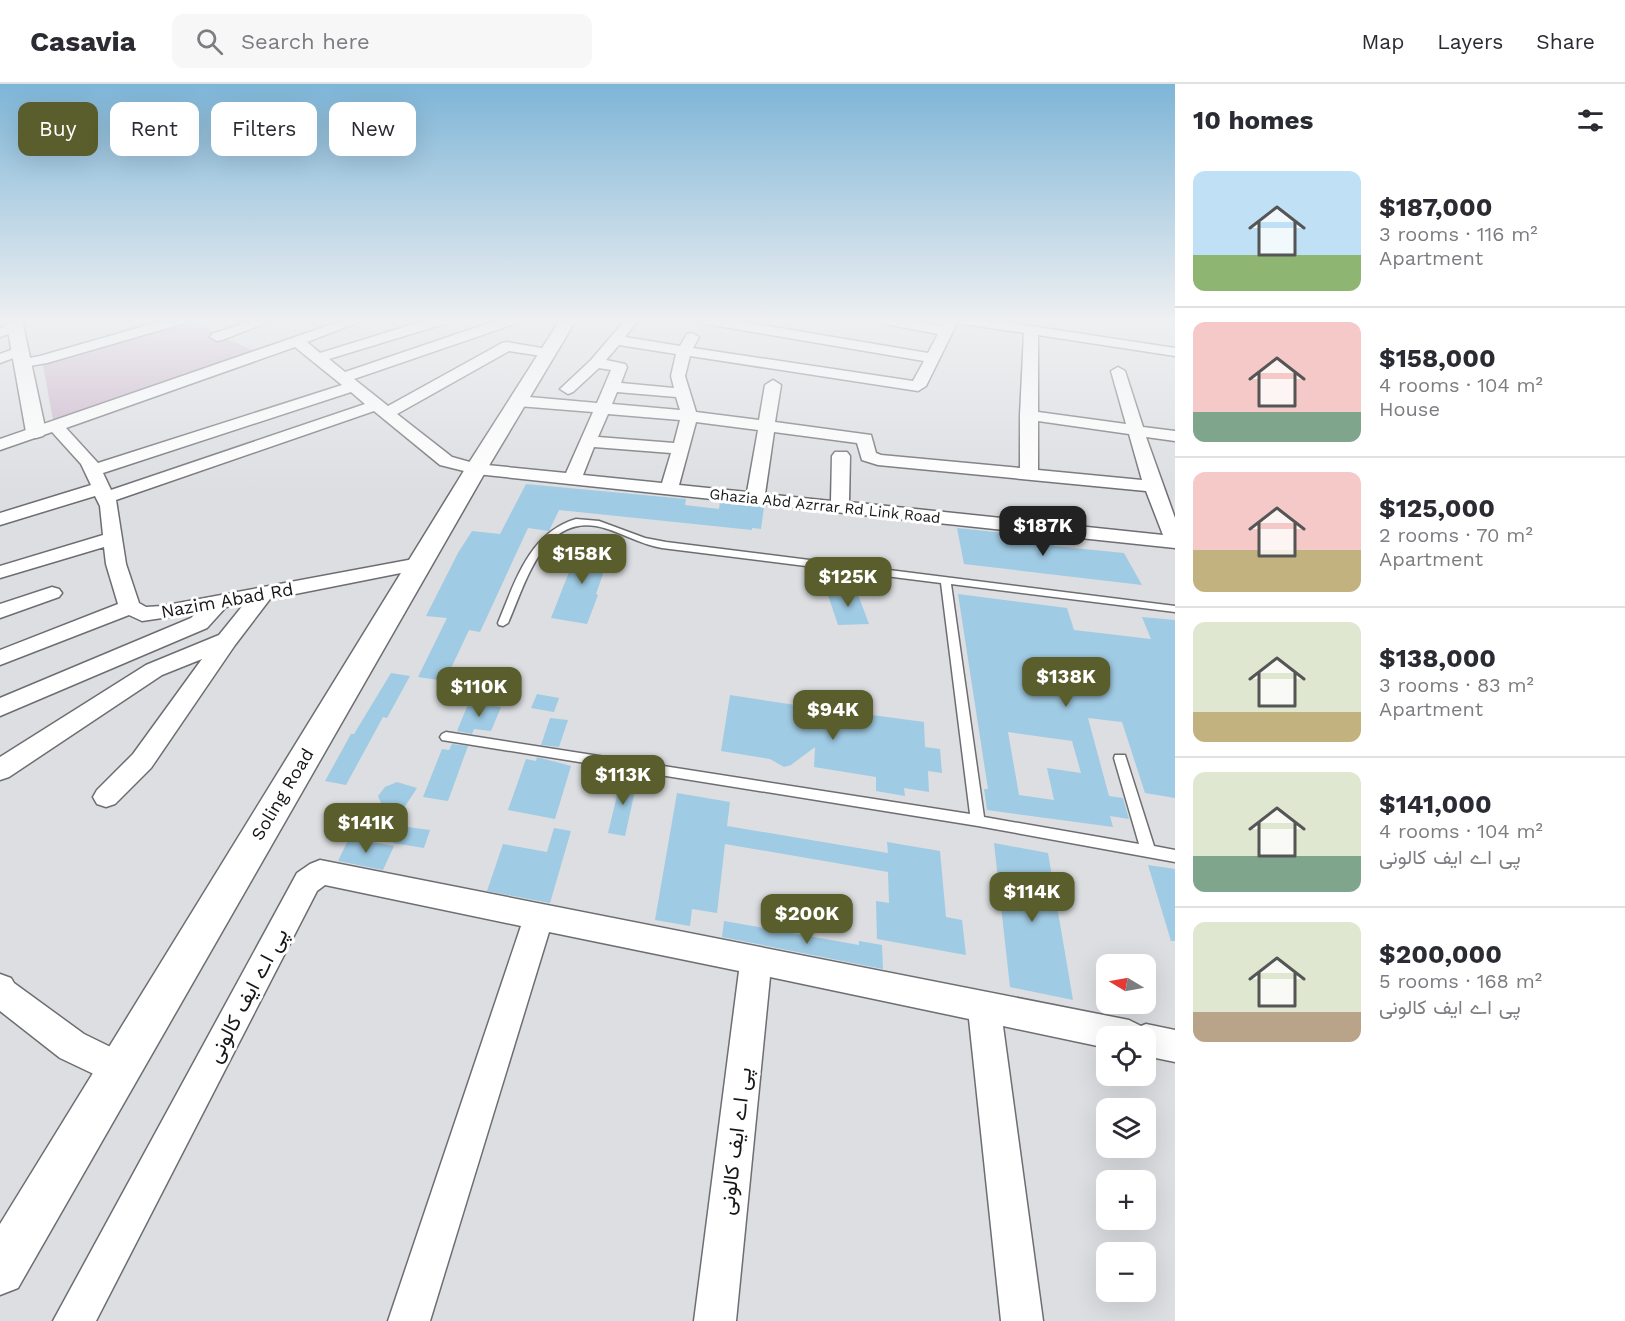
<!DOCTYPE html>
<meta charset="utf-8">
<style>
:root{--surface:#fff;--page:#f7f7f7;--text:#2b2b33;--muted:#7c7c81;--line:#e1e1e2;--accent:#5a5e2c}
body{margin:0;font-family:"Work Sans",Vazirmatn,sans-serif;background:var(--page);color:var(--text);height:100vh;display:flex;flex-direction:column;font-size:22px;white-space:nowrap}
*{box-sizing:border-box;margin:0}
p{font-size:20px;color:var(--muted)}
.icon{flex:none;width:33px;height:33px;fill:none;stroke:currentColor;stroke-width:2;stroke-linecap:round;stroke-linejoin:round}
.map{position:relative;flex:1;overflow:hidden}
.side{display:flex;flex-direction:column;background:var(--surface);width:450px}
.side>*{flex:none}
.hud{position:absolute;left:18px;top:18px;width:570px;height:54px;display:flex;gap:12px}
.needle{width:39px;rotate:280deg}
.tools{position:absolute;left:1096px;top:870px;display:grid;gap:12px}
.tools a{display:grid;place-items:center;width:60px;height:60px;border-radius:12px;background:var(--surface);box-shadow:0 6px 24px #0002;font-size:30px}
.price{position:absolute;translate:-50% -51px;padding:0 14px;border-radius:12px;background:var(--accent);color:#fff;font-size:20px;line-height:39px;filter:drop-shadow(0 2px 3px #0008)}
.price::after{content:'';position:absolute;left:50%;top:36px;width:18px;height:14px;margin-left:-9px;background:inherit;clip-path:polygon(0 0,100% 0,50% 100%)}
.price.on{background:#222;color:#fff}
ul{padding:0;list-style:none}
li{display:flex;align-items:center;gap:18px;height:150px;padding:0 18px}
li+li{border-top:2px solid var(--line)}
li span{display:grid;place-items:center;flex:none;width:168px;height:120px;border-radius:12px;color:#555}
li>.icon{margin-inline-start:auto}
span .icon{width:72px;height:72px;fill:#fffc;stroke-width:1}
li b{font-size:26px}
h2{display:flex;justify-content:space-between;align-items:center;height:72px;padding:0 18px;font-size:26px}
.chip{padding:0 21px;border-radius:12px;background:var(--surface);box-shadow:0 6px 24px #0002;font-size:21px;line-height:54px}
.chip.on{background:var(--accent);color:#fff}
header{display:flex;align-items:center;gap:36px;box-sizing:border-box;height:84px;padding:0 30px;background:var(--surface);border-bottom:2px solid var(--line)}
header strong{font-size:28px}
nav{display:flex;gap:33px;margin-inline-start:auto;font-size:21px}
.search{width:420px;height:54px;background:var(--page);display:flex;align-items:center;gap:15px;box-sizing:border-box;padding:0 21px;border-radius:12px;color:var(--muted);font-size:22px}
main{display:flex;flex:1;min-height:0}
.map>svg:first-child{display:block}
.green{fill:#c9b1c9}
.building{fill:#a0cbe4;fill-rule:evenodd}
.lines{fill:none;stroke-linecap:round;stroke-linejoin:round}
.service-casing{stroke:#6d6e71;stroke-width:3}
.minor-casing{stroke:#6d6e71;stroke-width:3}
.tertiary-casing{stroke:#6d6e71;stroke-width:3}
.service{fill:#fff;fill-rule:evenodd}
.minor{fill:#fff;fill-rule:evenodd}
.tertiary{fill:#fff;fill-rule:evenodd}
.labels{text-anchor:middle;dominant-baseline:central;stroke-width:6;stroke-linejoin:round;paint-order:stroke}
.far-street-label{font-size:15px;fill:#161617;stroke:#fff}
.street-label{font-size:18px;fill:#161617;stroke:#fff}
.near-street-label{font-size:21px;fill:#161617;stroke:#fff}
</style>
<header>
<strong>Casavia</strong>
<div class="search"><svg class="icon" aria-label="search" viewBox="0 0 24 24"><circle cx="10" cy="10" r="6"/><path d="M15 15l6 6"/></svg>Search here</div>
<nav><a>Map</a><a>Layers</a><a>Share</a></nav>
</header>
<main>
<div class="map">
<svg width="1175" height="1237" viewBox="0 0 1175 1237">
<rect width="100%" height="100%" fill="#dcdee1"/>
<polygon class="green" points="190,238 263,271 54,341 42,276"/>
<g class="building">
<polygon points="526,400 686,415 685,421 719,425 720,418 764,423 761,445 752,444 752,446 559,426 549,447 528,444 480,548 469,546 445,597 418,593 447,534 426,532 458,469 472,447 500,450"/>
<polygon points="957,444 1052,454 1054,462 1124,469 1142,501 964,480"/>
<polygon points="580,460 612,464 596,510 598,511 587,540 551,534"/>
<polygon points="827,508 857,508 869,540 838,541"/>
<path d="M 958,510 L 1067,524 L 1074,546 L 1151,555 L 1142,533 L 1175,536 L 1175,714 L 1145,709 L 1122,638 L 1088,634 L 1109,712 L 1123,714 L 1129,735 L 1110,732 L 1113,743 L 987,726 L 984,705 L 988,705 ZM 1008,648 L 1072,657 L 1081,689 L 1047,684 L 1054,716 L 1019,711 Z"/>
<polygon points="391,589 410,592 387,634 383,633 346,701 325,697 351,650 354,650"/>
<polygon points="537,610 559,614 554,628 531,624"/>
<polygon points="730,611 815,624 815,618 835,621 835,626 924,638 925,663 940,665 942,689 928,687 929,708 904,704 905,712 876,707 876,693 814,683 815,663 791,681 784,683 770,675 721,667"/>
<polygon points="469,618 501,623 491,647 474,645 472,650 457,647"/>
<polygon points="550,634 568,636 559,663 541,661"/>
<polygon points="452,660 468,662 448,717 423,713 442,665 449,666"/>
<polygon points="537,673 571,682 555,735 508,726 526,675 536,677"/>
<polygon points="622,691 638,693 625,752 608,749"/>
<polygon points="397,698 417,704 402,727 382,721 378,712 385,703"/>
<polygon points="677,709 730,718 727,742 888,769 887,758 940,767 946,833 962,836 966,871 877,855 876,817 889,819 888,788 725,760 717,829 692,825 690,842 655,836"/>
<polygon points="400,742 430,746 424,764 393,759"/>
<polygon points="554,744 571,747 550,819 487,807 503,760 547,768"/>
<polygon points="349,754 394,762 383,786 338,777"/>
<polygon points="994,759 1048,769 1073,916 1010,903"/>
<polygon points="1148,781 1175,785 1175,857 1171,857"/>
<polygon points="724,837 859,861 859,857 882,861 883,885 722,853"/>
</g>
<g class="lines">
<defs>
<path id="service" d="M 576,435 L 599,437 L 645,454 L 666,458 L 1175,522 L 1175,528 L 951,500 L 984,733 L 1139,760 L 1114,674 L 1115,671 L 1125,671 L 1126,674 L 1154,762 L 1175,766 L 1175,778 L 978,742 L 442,656 L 440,653 L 442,650 L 446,648 L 970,730 L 941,499 L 662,464 C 638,460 618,446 596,442 C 542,433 525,501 508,539 L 503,542 L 499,541 L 498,539 C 515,498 529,449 576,435 Z"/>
<g id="minor">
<polygon points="165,236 186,236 185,239 47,279 24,283 17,279 19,276 40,272"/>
<polygon points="253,236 273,236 222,256 217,257 210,253 212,250"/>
<path d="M 344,236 L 364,236 L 307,258 L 320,269 L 427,236 L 448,236 L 447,239 L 329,275 L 345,288 L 498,236 L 518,236 L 517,239 L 354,295 L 388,322 L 502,259 L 507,258 L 553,266 L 555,269 L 553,272 L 548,273 L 509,267 L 397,330 L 452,373 L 477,380 L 566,389 L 593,328 L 518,322 L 510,317 L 518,312 L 597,319 L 611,286 L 599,284 L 573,308 L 568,310 L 560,305 L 591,276 L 625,236 L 638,236 L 625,253 L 680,262 L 687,250 L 692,249 L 699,253 L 693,264 L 913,297 L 924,277 L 706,240 L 700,236 L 732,236 L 928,269 L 938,250 L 885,240 L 879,236 L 909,236 L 942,242 L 945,236 L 992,236 L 1175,264 L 1175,272 L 1038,251 L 1038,328 L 1126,340 L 1111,287 L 1118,283 L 1125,287 L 1143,343 L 1175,347 L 1175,357 L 1146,353 L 1175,434 L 1175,464 L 476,390 L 440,381 L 374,327 L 116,416 L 126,480 L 139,519 L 146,523 L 162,522 L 419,474 L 426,476 L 429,480 L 426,484 L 270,515 L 235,561 L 151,684 L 115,720 L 106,723 L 97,720 L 93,713 L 97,706 L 133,670 L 202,575 L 162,591 L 9,693 L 0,696 L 0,673 L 146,581 L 219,551 L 244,520 L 226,523 L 207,544 L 0,632 L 0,614 L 191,534 L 196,529 L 142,537 L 129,531 L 0,581 L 0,566 L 118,520 L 106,480 L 104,463 L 0,494 L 0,482 L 103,451 L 100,422 L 95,412 L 0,441 L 0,429 L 91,401 L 81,380 L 52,348 L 0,366 L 0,355 ZM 958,237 L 964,240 L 1024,249 L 1020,331 L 1020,384 L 881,371 L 876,369 L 871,351 L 775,338 L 781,301 L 773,296 L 765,301 L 759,336 L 696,328 L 685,292 L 690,272 L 918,307 L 926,302 ZM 619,261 L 676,270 L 671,292 L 674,304 L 621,299 L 627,283 L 625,280 L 606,276 ZM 295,263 L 342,301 L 98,379 L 66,344 ZM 351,308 L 365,320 L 111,406 L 103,389 ZM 617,308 L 676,313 L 680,326 L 612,320 ZM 608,330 L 680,336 L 674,359 L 598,353 ZM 1038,337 L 1129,350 L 1142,396 L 1038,386 ZM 696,338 L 758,346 L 747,408 L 679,401 ZM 774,348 L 857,359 L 862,376 L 878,381 L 1146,407 L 1163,451 L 849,418 L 850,372 L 847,368 L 835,368 L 832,372 L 831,417 L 765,410 ZM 594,363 L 671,369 L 662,399 L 583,391 Z"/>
<polygon points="16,239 23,243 21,246 0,253 0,244"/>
<polygon points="19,263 26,267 24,270 0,279 0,270"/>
<polygon points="52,503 59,505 62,509 59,513 0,534 0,520"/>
<polygon points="320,776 1129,936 1141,942 1146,940 1175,946 1175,978 1146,972 1146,952 1107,952 1107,964 1003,942 1043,1237 1001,1237 969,935 770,893 736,1237 694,1237 739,887 549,848 430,1237 388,1237 521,842 325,801 317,807 96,1237 53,1237 297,789 310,780"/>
<polygon points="0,890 11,894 14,899 84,950 131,973 136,985 131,997 119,1002 60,974 0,927"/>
</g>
<g id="tertiary">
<polygon points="6,236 22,236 46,348 43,352 36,354 29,352 26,348"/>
<polygon points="560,236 576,236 487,385 18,1204 0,1211 0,1140 465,385"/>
</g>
</defs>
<use href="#service" class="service-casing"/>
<use href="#minor" class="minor-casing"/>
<use href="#tertiary" class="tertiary-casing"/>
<use href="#service" class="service"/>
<use href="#minor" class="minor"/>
<use href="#tertiary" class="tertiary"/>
</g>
<linearGradient id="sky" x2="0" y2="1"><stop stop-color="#7eb5d7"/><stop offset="0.58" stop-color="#eff0f2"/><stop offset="1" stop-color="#eff0f2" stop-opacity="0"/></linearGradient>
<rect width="1175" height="409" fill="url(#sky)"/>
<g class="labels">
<g class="far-street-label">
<text transform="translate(825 422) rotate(6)">Ghazia Abd Azrrar Rd Link Road</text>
</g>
<g class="street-label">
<text transform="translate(227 516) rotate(-10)">Nazim Abad Rd</text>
<text transform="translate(282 710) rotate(-59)">Soling Road</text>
</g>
<g class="near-street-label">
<text transform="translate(247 911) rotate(-62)">پی اے ایف کالونی</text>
<text transform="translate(735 1057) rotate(-83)">پی اے ایف کالونی</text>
</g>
</g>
</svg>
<div class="tools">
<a><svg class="needle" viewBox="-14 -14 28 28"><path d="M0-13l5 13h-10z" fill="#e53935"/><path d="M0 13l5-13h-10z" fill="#7c7c81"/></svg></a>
<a><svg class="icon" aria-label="locate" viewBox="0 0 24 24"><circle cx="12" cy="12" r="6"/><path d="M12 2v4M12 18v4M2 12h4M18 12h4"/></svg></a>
<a><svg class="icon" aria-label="layers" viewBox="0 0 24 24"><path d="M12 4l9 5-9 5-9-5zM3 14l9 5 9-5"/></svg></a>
<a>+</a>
<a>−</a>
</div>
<b class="price on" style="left:1043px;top:473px">$187K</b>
<b class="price" style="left:582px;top:501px">$158K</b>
<b class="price" style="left:848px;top:524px">$125K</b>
<b class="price" style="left:1066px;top:624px">$138K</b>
<b class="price" style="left:479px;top:634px">$110K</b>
<b class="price" style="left:833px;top:657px">$94K</b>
<b class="price" style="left:623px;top:722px">$113K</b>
<b class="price" style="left:366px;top:770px">$141K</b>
<b class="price" style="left:1032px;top:839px">$114K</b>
<b class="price" style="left:807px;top:861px">$200K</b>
<div class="hud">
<a class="chip on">Buy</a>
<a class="chip">Rent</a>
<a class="chip">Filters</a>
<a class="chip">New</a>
</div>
</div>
<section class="side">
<h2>10 homes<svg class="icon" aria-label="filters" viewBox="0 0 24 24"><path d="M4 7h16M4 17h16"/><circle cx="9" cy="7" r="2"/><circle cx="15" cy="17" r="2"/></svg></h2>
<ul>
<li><span style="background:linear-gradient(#bfe0f5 70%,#8fb573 0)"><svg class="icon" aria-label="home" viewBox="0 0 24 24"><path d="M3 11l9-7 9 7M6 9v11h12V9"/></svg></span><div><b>$187,000</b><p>3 rooms · 116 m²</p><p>Apartment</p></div></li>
<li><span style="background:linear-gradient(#f6c9c9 75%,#7fa58c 0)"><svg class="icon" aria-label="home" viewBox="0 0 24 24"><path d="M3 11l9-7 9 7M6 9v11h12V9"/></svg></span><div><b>$158,000</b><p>4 rooms · 104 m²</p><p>House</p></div></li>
<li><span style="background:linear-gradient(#f6c9c9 65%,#c2b280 0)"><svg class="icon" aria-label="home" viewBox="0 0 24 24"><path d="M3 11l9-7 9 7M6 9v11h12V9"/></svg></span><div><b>$125,000</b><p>2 rooms · 70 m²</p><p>Apartment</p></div></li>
<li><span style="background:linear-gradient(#dfe7d0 75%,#c2b280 0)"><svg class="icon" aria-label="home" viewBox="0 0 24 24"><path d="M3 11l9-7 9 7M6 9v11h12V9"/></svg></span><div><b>$138,000</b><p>3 rooms · 83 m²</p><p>Apartment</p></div></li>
<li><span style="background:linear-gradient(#dfe7d0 70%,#7fa58c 0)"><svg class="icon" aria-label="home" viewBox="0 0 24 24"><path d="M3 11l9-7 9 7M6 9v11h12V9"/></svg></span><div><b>$141,000</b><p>4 rooms · 104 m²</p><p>پی اے ایف کالونی</p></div></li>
<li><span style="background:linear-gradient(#dfe7d0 75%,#b9a48a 0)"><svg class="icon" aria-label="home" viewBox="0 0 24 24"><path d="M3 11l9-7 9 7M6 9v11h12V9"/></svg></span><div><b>$200,000</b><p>5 rooms · 168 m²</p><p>پی اے ایف کالونی</p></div></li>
</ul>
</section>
</main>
